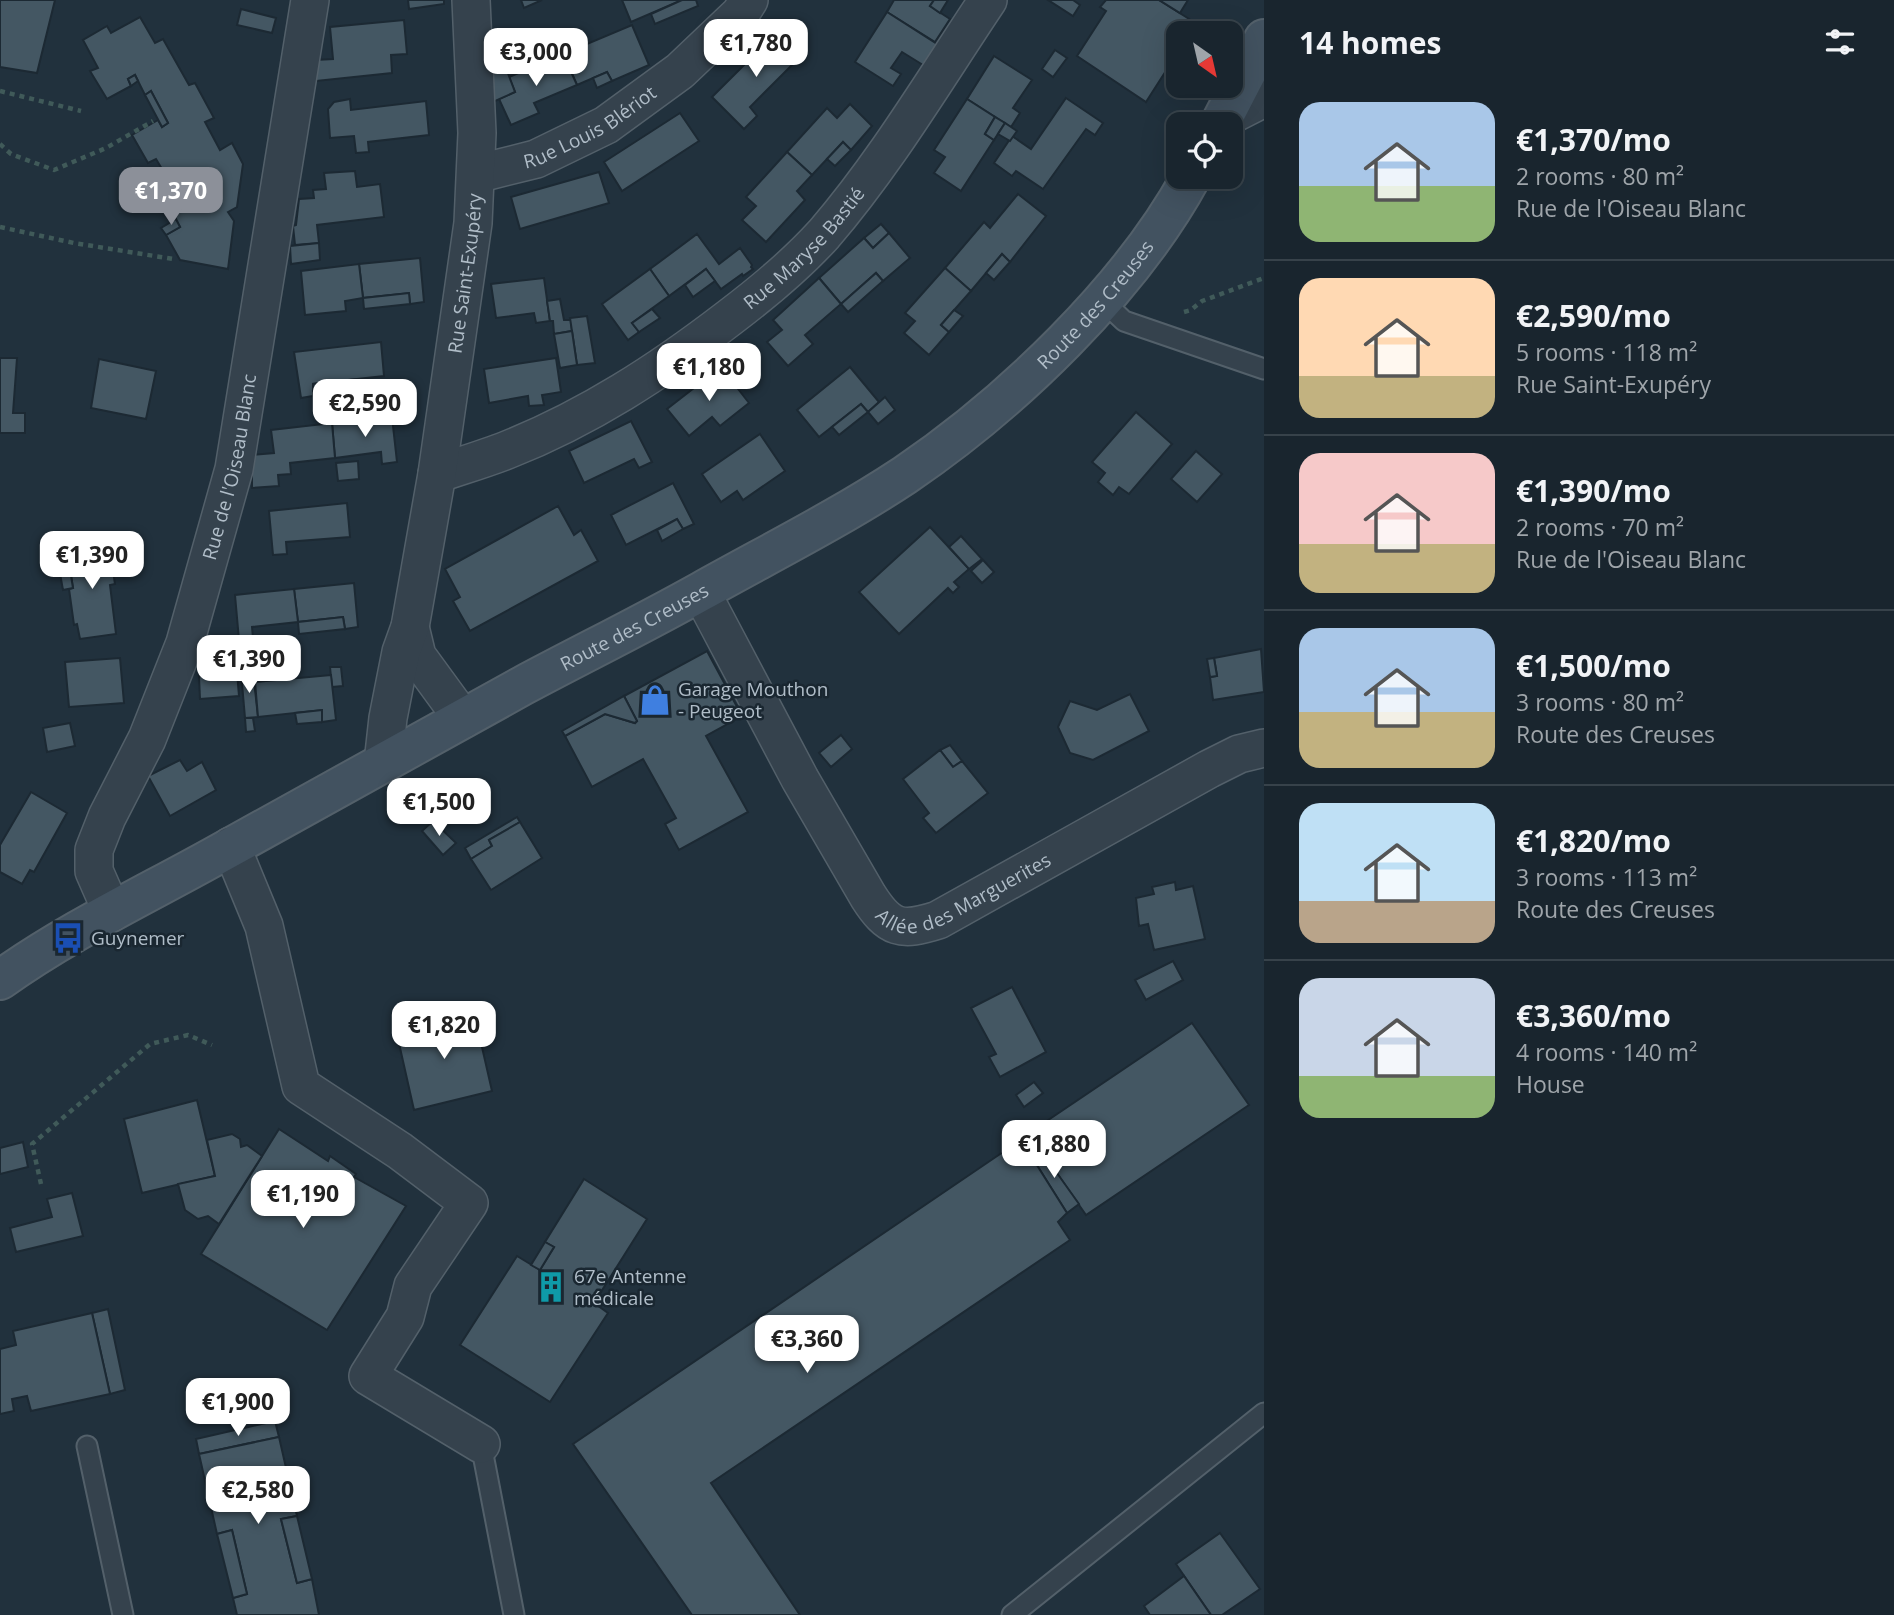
<!DOCTYPE html>
<meta charset="utf-8">
<style>
:root{--surface:#19252e;--page:#26313a;--text:#f1f3f6;--muted:#9fa5aa;--line:#37424a;--accent:#8c9099}
body{margin:0;font-family:"Open Sans",sans-serif;background:var(--page);color:var(--text);height:100vh;display:flex;flex-direction:column;font-size:26px;white-space:nowrap}
*{box-sizing:border-box;margin:0}
p{font-size:23px;color:var(--muted)}
.icon{flex:none;width:38px;height:38px;fill:none;stroke:currentColor;stroke-width:2;stroke-linecap:round;stroke-linejoin:round}
.map{position:relative;flex:1;overflow:hidden}
.sheet{display:flex;flex-direction:column;background:var(--surface);width:630px}
.sheet>*{flex:none}
.needle{width:46px;rotate:146deg}
.tools{position:absolute;left:1166px;top:21px;display:grid;gap:14px}
.tools a{display:grid;place-items:center;width:77px;height:77px;border-radius:14px;background:var(--surface);box-shadow:0 7px 28px #0002,0 0 0 2px var(--line);font-size:35px}
.price{position:absolute;translate:-50% -60px;padding:0 16px;border-radius:14px;background:#fff;color:#222;font-size:23px;line-height:46px;filter:drop-shadow(0 2px 4px #0008)}
.price::after{content:'';position:absolute;left:50%;top:42px;width:21px;height:16px;margin-left:-10px;background:inherit;clip-path:polygon(0 0,100% 0,50% 100%)}
.price.on{background:var(--accent);color:#fff}
ul{padding:0;list-style:none}
li{display:flex;align-items:center;gap:21px;height:175px;padding:0 35px}
li+li{border-top:2px solid var(--line)}
li span{display:grid;place-items:center;flex:none;width:196px;height:140px;border-radius:21px;color:#555}
li>.icon{margin-inline-start:auto}
span .icon{width:84px;height:84px;fill:#fffc;stroke-width:1}
li b{font-size:30px}
h2{display:flex;justify-content:space-between;align-items:center;height:84px;padding:0 35px;font-size:30px}
main{display:flex;flex:1;min-height:0}
.map>svg:first-child{display:block}
.building{fill:#445763;stroke:#1c2933;stroke-width:2}
.lines{fill:none;stroke-linecap:round;stroke-linejoin:round}
.service-casing{stroke:#53606a;stroke-width:23}
.minor-casing{stroke:#53606a;stroke-width:40}
.secondary-casing{stroke:#53606a;stroke-width:42}
.path{stroke:#405a59;stroke-width:4.5;stroke-dasharray:5 5;stroke-linecap:butt}
.service{stroke:#35424d;stroke-width:19}
.minor{stroke:#35424d;stroke-width:37}
.secondary{stroke:#425260;stroke-width:38}
.labels{text-anchor:middle;dominant-baseline:central;stroke-width:5;stroke-linejoin:round;paint-order:stroke}
.street-label{font-size:19px;fill:#b0bdc8;stroke:#1a2731}
.poi-label{font-size:19px;fill:#b0bdc8;stroke:#1a2731;text-anchor:start}
</style>
<main>
<div class="map">
<svg width="1264" height="1615" viewBox="0 0 1264 1615">
<rect width="100%" height="100%" fill="#21313d"/>
<g class="building">
<polygon points="0,0 55,0 37,73 0,67"/>
<polygon points="408,0 444,0 444,4 409,9"/>
<polygon points="521,0 542,0 524,8"/>
<polygon points="622,0 682,0 631,22"/>
<polygon points="682,0 696,0 698,6 655,24 651,14"/>
<polygon points="894,0 934,0 930,6 950,19 935,42 887,12"/>
<polygon points="934,0 948,0 940,13 930,6"/>
<polygon points="1048,0 1073,0 1080,5 1073,16"/>
<polygon points="1106,0 1159,0 1197,24 1190,33 1178,33 1178,52 1146,102 1077,56 1106,11 1100,7"/>
<polygon points="1159,0 1188,0 1180,13"/>
<polygon points="241,9 276,18 272,33 237,25"/>
<polygon points="887,12 937,44 923,65 902,52 891,68 901,74 893,86 855,62"/>
<polygon points="140,17 155,43 163,39 189,85 195,83 214,118 205,122 220,150 232,143 243,164 237,207 228,212 234,221 228,269 180,260 166,235 180,227 159,191 171,184 156,159 148,163 132,135 158,120 162,127 168,123 151,91 145,95 135,75 128,79 131,86 107,99 90,71 98,68 83,40 107,26 111,33"/>
<polygon points="404,20 407,54 391,55 392,73 316,81 315,60 333,59 330,27"/>
<polygon points="632,25 649,65 612,81 607,72 577,85 563,54"/>
<polygon points="778,31 802,55 750,107 757,116 744,129 712,97"/>
<polygon points="1055,50 1067,58 1053,77 1042,69"/>
<polygon points="563,54 577,85 534,103 539,113 511,125 499,99 515,92 509,77"/>
<polygon points="994,56 1032,80 1013,108 1020,113 1011,127 967,99"/>
<polygon points="506,68 515,92 493,102 492,74"/>
<polygon points="607,72 612,81 597,88 593,78"/>
<polygon points="135,75 138,81 131,86 128,79"/>
<polygon points="151,91 168,123 162,127 145,95"/>
<polygon points="1066,98 1103,123 1095,135 1086,129 1043,189 1016,171 1012,176 994,163 1012,136 1031,149"/>
<polygon points="350,99 351,110 426,101 429,135 368,142 369,152 356,153 354,136 330,138 328,109 334,102"/>
<polygon points="967,99 995,117 985,134 994,140 961,191 934,173 945,157 934,150"/>
<polygon points="850,104 872,126 851,150 843,142 812,175 787,152 827,108 837,118"/>
<polygon points="680,113 699,141 622,191 604,162"/>
<polygon points="995,117 1005,123 994,140 985,134"/>
<polygon points="1005,123 1017,131 1010,141 998,134"/>
<polygon points="843,142 851,150 835,166 827,159"/>
<polygon points="787,152 812,175 797,191 805,200 766,242 742,220 756,206 746,197"/>
<polygon points="355,171 357,187 380,184 384,217 317,225 319,243 295,245 293,226 296,225 299,199 314,198 313,190 326,189 324,173"/>
<polygon points="599,172 609,203 520,229 511,197"/>
<polygon points="1018,194 1046,216 1010,262 1002,254 971,291 945,268 984,222 990,228"/>
<polygon points="176,219 180,227 166,235 161,228"/>
<polygon points="881,224 889,233 873,248 864,238"/>
<polygon points="889,233 910,258 883,281 876,273 841,304 819,278 864,238 873,248"/>
<polygon points="697,234 719,264 740,248 752,265 751,267 753,269 743,276 742,274 721,289 706,269 669,296 650,269"/>
<polygon points="319,243 320,260 291,264 290,246"/>
<polygon points="1002,254 1010,262 994,280 986,273"/>
<polygon points="420,258 424,302 410,304 409,293 363,298 359,264"/>
<polygon points="359,264 363,298 345,301 346,311 305,315 301,271"/>
<polygon points="945,268 971,291 941,325 949,332 929,355 904,333 915,321 905,313"/>
<polygon points="650,269 669,296 632,323 639,332 628,340 602,304"/>
<polygon points="706,269 715,281 693,297 685,285"/>
<polygon points="876,273 883,281 848,312 841,304"/>
<polygon points="544,278 550,321 536,323 534,313 496,318 491,284"/>
<polygon points="819,278 841,304 805,335 813,344 788,366 767,342 782,330 773,320"/>
<polygon points="409,293 410,304 364,309 363,298"/>
<polygon points="560,299 564,320 571,320 572,331 554,334 553,321 550,321 547,301"/>
<polygon points="652,309 660,318 639,332 632,323"/>
<polygon points="954,310 963,316 949,332 941,325"/>
<polygon points="587,316 595,363 577,365 570,318"/>
<polygon points="572,331 577,365 560,368 554,334"/>
<polygon points="381,342 384,376 313,384 313,396 301,398 294,352"/>
<polygon points="0,358 17,358 13,413 25,413 25,433 0,433"/>
<polygon points="556,358 561,392 542,395 544,405 529,406 528,396 489,403 484,369"/>
<polygon points="99,359 156,371 146,419 91,408"/>
<polygon points="721,367 749,403 720,426 712,417 689,436 667,409"/>
<polygon points="850,367 879,402 868,412 861,404 819,437 797,410"/>
<polygon points="358,379 359,391 313,396 313,384"/>
<polygon points="885,397 895,410 878,424 868,412"/>
<polygon points="861,404 868,412 839,435 832,427"/>
<polygon points="1136,412 1172,444 1129,494 1119,487 1113,495 1098,482 1105,473 1092,462"/>
<polygon points="392,417 397,462 382,464 381,452 335,458 332,423"/>
<polygon points="631,421 652,462 639,468 634,459 584,483 569,451"/>
<polygon points="332,423 335,458 290,463 291,474 278,475 279,486 252,488 252,455 274,453 271,430"/>
<polygon points="760,434 785,471 743,500 737,491 721,502 702,474"/>
<polygon points="1196,451 1222,474 1197,502 1171,479"/>
<polygon points="358,461 359,479 338,481 336,463"/>
<polygon points="673,483 694,524 683,529 677,519 626,545 611,515"/>
<polygon points="347,503 350,537 286,542 287,554 273,555 269,511"/>
<polygon points="558,506 574,535 581,530 598,561 470,631 453,601 460,597 445,569"/>
<polygon points="677,519 683,529 662,541 657,530"/>
<polygon points="930,527 969,569 954,582 959,587 953,593 948,588 899,634 859,592"/>
<polygon points="961,536 982,559 969,569 949,547"/>
<polygon points="109,544 115,584 110,585 116,634 80,639 77,624 74,625 69,589 73,588 67,551"/>
<polygon points="67,551 73,588 63,590 56,552"/>
<polygon points="983,560 994,572 982,583 971,571"/>
<polygon points="354,583 358,627 345,629 343,617 298,622 294,589"/>
<polygon points="294,589 298,622 252,627 253,638 239,640 235,595"/>
<polygon points="343,617 345,629 299,634 298,622"/>
<polygon points="1261,649 1264,692 1213,700 1210,677 1217,676 1214,658"/>
<polygon points="239,651 241,672 202,676 201,655"/>
<polygon points="707,651 742,716 706,736 748,812 679,850 665,824 676,818 643,759 592,787 565,736 605,714 635,723 637,721 624,696"/>
<polygon points="120,658 124,703 69,707 65,662"/>
<polygon points="1214,658 1217,676 1210,677 1207,659"/>
<polygon points="330,667 341,667 343,686 332,687"/>
<polygon points="253,671 258,717 245,718 241,672"/>
<polygon points="237,672 239,696 200,699 199,676"/>
<polygon points="331,675 336,720 322,722 322,710 258,717 255,682"/>
<polygon points="1130,694 1149,731 1093,760 1070,753 1058,727 1070,701 1097,710"/>
<polygon points="624,696 637,721 635,723 605,714 565,736 562,731"/>
<polygon points="322,710 322,722 297,724 295,713"/>
<polygon points="245,718 253,718 255,731 246,732"/>
<polygon points="70,723 75,746 47,752 43,728"/>
<polygon points="841,735 852,749 831,767 819,753"/>
<polygon points="950,745 962,761 953,767 940,750"/>
<polygon points="940,750 953,767 962,761 988,793 936,833 923,818 929,813 903,779"/>
<polygon points="180,760 187,771 202,762 216,790 170,816 148,776"/>
<polygon points="31,792 67,813 34,872 30,870 22,884 0,872 0,845"/>
<polygon points="517,817 520,822 489,840 492,846 471,859 465,848"/>
<polygon points="433,821 456,843 443,855 422,831"/>
<polygon points="520,822 542,858 491,890 471,859 492,846 489,840"/>
<polygon points="1175,882 1176,890 1193,886 1205,939 1154,950 1148,924 1139,926 1136,898 1154,894 1152,887"/>
<polygon points="1173,961 1183,980 1146,1000 1135,980"/>
<polygon points="1012,987 1046,1052 1000,1077 989,1057 996,1054 971,1008"/>
<polygon points="474,1012 492,1091 414,1110 396,1030"/>
<polygon points="1192,1023 1249,1105 1086,1215 1029,1133"/>
<polygon points="1034,1082 1043,1093 1024,1107 1016,1095"/>
<polygon points="197,1100 215,1176 142,1193 124,1119"/>
<polygon points="279,1129 328,1161 330,1156 356,1174 354,1177 406,1206 327,1330 201,1254"/>
<polygon points="232,1134 240,1139 241,1147 247,1145 262,1156 219,1224 208,1216 198,1219 185,1210 178,1184 215,1176 207,1140"/>
<polygon points="23,1142 28,1167 0,1174 0,1148"/>
<polygon points="1037,1145 1079,1204 1067,1213 1028,1151"/>
<polygon points="1006,1150 1014,1160 1028,1151 1067,1213 1058,1222 1070,1240 711,1483 800,1615 692,1615 573,1444"/>
<polygon points="584,1179 647,1219 594,1303 608,1313 550,1402 460,1345 517,1256 540,1270 554,1247 545,1242"/>
<polygon points="72,1193 83,1236 16,1252 10,1228 52,1217 47,1199"/>
<polygon points="545,1242 554,1247 540,1270 531,1265"/>
<polygon points="108,1309 125,1390 110,1394 92,1313"/>
<polygon points="92,1313 110,1394 31,1411 27,1396 12,1399 14,1411 0,1414 0,1349 16,1345 13,1331"/>
<polygon points="275,1421 279,1437 199,1454 196,1439"/>
<polygon points="279,1437 297,1516 281,1519 297,1583 312,1579 319,1615 237,1615 233,1598 247,1594 232,1530 217,1534 199,1454"/>
<polygon points="297,1516 312,1579 297,1583 281,1519"/>
<polygon points="232,1530 247,1594 233,1598 217,1534"/>
<polygon points="1220,1533 1260,1589 1222,1615 1211,1615 1176,1564"/>
<polygon points="1184,1576 1211,1615 1150,1615 1144,1606"/>
</g>
<g class="lines">
<defs>
<g id="service">
<polyline points="1102,300 1124,321 1264,369"/>
<polyline points="481,1444 514,1615"/>
<polyline points="87,1446 123,1615"/>
<polyline points="1012,1615 1264,1413"/>
</g>
<g id="minor">
<polyline points="1223,119 1264,98"/>
<path id="s1" d="M 476,174 L 536,159 L 606,125 L 680,71 L 740,14 L 749,0"/>
<path id="s2" d="M 437,474 C 460,466 484,459 507,450 C 588,418 660,371 729,318 C 762,293 796,265 824,234 C 886,162 935,79 988,0"/>
<path id="s3" d="M 701,592 L 800,779 L 868,896 C 889,929 901,932 938,920 L 1209,769 L 1239,754 L 1264,748"/>
<polyline points="410,627 417,656 463,719"/>
<path id="s4" d="M 383,763 L 388,718 L 401,652 L 410,627 L 437,474 L 473,223 L 477,133 L 471,0"/>
<polyline points="231,846 264,926 301,1086 400,1151 469,1203 413,1286 405,1317 368,1376 481,1444"/>
<path id="s5" d="M 112,912 L 94,871 L 94,850 L 107,817 L 147,739 L 185,643 L 234,469 L 310,0"/>
</g>
<g id="secondary">
<polyline points="1220,124 1264,39"/>
<path id="s6" d="M 0,980 C 67,932 143,896 215,856 C 317,799 419,742 522,686 C 582,654 643,624 702,591 C 770,553 840,518 905,475 C 1011,403 1130,289 1191,177"/>
</g>
</defs>
<use href="#service" class="service-casing"/>
<use href="#minor" class="minor-casing"/>
<use href="#secondary" class="secondary-casing"/>
<g class="path">
<polyline points="0,91 81,111"/>
<polyline points="0,144 11,154 54,170 106,148 153,121"/>
<polyline points="0,227 74,243 173,259"/>
<polyline points="1184,312 1191,310 1202,301 1264,278"/>
<polyline points="41,1184 32,1144 150,1044 188,1035 212,1045"/>
</g>
<use href="#service" class="service"/>
<use href="#minor" class="minor"/>
<use href="#secondary" class="secondary"/>
</g>
<defs>
<symbol id="shop-bare" viewBox="-9 -9 18 18"><path d="M-5-2.5h2.3a2.7 3.5 0 0 1 5.4 0H5L5.5 6h-11ZM-1.5-2.5h3a1.5 2.3 0 0 0-3 0Z" fill="#3f7fe0" stroke="#1a2731" stroke-width="2.5" paint-order="stroke"/></symbol>
<symbol id="bus-bare" viewBox="-9 -9 18 18"><path d="M-5-6H5V4H4V6H2V4H-2V6H-4V4H-5ZM-3.5-4V0h7V-4ZM-3.5 1.2v1.5H-2V1.2ZM2 1.2v1.5H3.5V1.2Z" fill="#1a4fb4" stroke="#1a2731" stroke-width="2.5" paint-order="stroke"/></symbol>
<symbol id="building-bare" viewBox="-9 -9 18 18"><path d="M-4-6H4V6H1V3H-1V6H-4ZM-2.5-4.3h1.7v1.8h-1.7ZM.8-4.3h1.7v1.8H.8ZM-2.5-1h1.7V.8h-1.7ZM.8-1h1.7V.8H.8Z" fill="#0f9aa8" stroke="#1a2731" stroke-width="2.5" paint-order="stroke"/></symbol>
</defs>
<g fill-rule="evenodd">
<use href="#shop-bare" x="633" y="678" width="44" height="44"/>
<use href="#bus-bare" x="46" y="916" width="44" height="44"/>
<use href="#building-bare" x="529" y="1265" width="44" height="44"/>
</g>
<g class="labels">
<g class="street-label">
<text stroke="none"><textPath href="#s1" startOffset="124">Rue Louis Blériot</textPath></text>
<text stroke="none"><textPath href="#s2" startOffset="436">Rue Maryse Bastié</textPath></text>
<text stroke="none"><textPath href="#s4" startOffset="497">Rue Saint-Exupéry</textPath></text>
<text stroke="none"><textPath href="#s6" startOffset="1293">Route des Creuses</textPath></text>
<text stroke="none"><textPath href="#s5" startOffset="474">Rue de l'Oiseau Blanc</textPath></text>
<text stroke="none"><textPath href="#s6" startOffset="726">Route des Creuses</textPath></text>
<text stroke="none"><textPath href="#s3" startOffset="462">Allée des Marguerites</textPath></text>
</g>
<g class="poi-label">
<text x="678" y="689">Garage Mouthon<tspan x="678" dy="22">- Peugeot</tspan></text>
<text x="91" y="938">Guynemer</text>
<text x="574" y="1276">67e Antenne<tspan x="574" dy="22">médicale</tspan></text>
</g>
</g>
</svg>
<div class="tools">
<a><svg class="needle" viewBox="-14 -14 28 28"><path d="M0-13l5 13h-10z" fill="#e53935"/><path d="M0 13l5-13h-10z" fill="#9fa5aa"/></svg></a>
<a><svg class="icon" aria-label="locate" viewBox="0 0 24 24"><circle cx="12" cy="12" r="6"/><path d="M12 2v4M12 18v4M2 12h4M18 12h4"/></svg></a>
</div>
<b class="price" style="left:756px;top:79px">€1,780</b>
<b class="price" style="left:536px;top:88px">€3,000</b>
<b class="price on" style="left:171px;top:227px">€1,370</b>
<b class="price" style="left:709px;top:403px">€1,180</b>
<b class="price" style="left:365px;top:439px">€2,590</b>
<b class="price" style="left:92px;top:591px">€1,390</b>
<b class="price" style="left:249px;top:695px">€1,390</b>
<b class="price" style="left:439px;top:838px">€1,500</b>
<b class="price" style="left:444px;top:1061px">€1,820</b>
<b class="price" style="left:1054px;top:1180px">€1,880</b>
<b class="price" style="left:303px;top:1230px">€1,190</b>
<b class="price" style="left:807px;top:1375px">€3,360</b>
<b class="price" style="left:238px;top:1438px">€1,900</b>
<b class="price" style="left:258px;top:1526px">€2,580</b>
</div>
<section class="sheet">
<h2>14 homes<svg class="icon" aria-label="filters" viewBox="0 0 24 24"><path d="M4 7h16M4 17h16"/><circle cx="9" cy="7" r="2"/><circle cx="15" cy="17" r="2"/></svg></h2>
<ul>
<li><span style="background:linear-gradient(#a9c7e8 60%,#8fb573 0)"><svg class="icon" aria-label="home" viewBox="0 0 24 24"><path d="M3 11l9-7 9 7M6 9v11h12V9"/></svg></span><div><b>€1,370/mo</b><p>2 rooms · 80 m²</p><p>Rue de l'Oiseau Blanc</p></div></li>
<li><span style="background:linear-gradient(#ffd9b3 70%,#c2b280 0)"><svg class="icon" aria-label="home" viewBox="0 0 24 24"><path d="M3 11l9-7 9 7M6 9v11h12V9"/></svg></span><div><b>€2,590/mo</b><p>5 rooms · 118 m²</p><p>Rue Saint-Exupéry</p></div></li>
<li><span style="background:linear-gradient(#f6c9c9 65%,#c2b280 0)"><svg class="icon" aria-label="home" viewBox="0 0 24 24"><path d="M3 11l9-7 9 7M6 9v11h12V9"/></svg></span><div><b>€1,390/mo</b><p>2 rooms · 70 m²</p><p>Rue de l'Oiseau Blanc</p></div></li>
<li><span style="background:linear-gradient(#a9c7e8 60%,#c2b280 0)"><svg class="icon" aria-label="home" viewBox="0 0 24 24"><path d="M3 11l9-7 9 7M6 9v11h12V9"/></svg></span><div><b>€1,500/mo</b><p>3 rooms · 80 m²</p><p>Route des Creuses</p></div></li>
<li><span style="background:linear-gradient(#bfe0f5 70%,#b9a48a 0)"><svg class="icon" aria-label="home" viewBox="0 0 24 24"><path d="M3 11l9-7 9 7M6 9v11h12V9"/></svg></span><div><b>€1,820/mo</b><p>3 rooms · 113 m²</p><p>Route des Creuses</p></div></li>
<li><span style="background:linear-gradient(#c9d6e8 70%,#8fb573 0)"><svg class="icon" aria-label="home" viewBox="0 0 24 24"><path d="M3 11l9-7 9 7M6 9v11h12V9"/></svg></span><div><b>€3,360/mo</b><p>4 rooms · 140 m²</p><p>House</p></div></li>
</ul>
</section>
</main>
